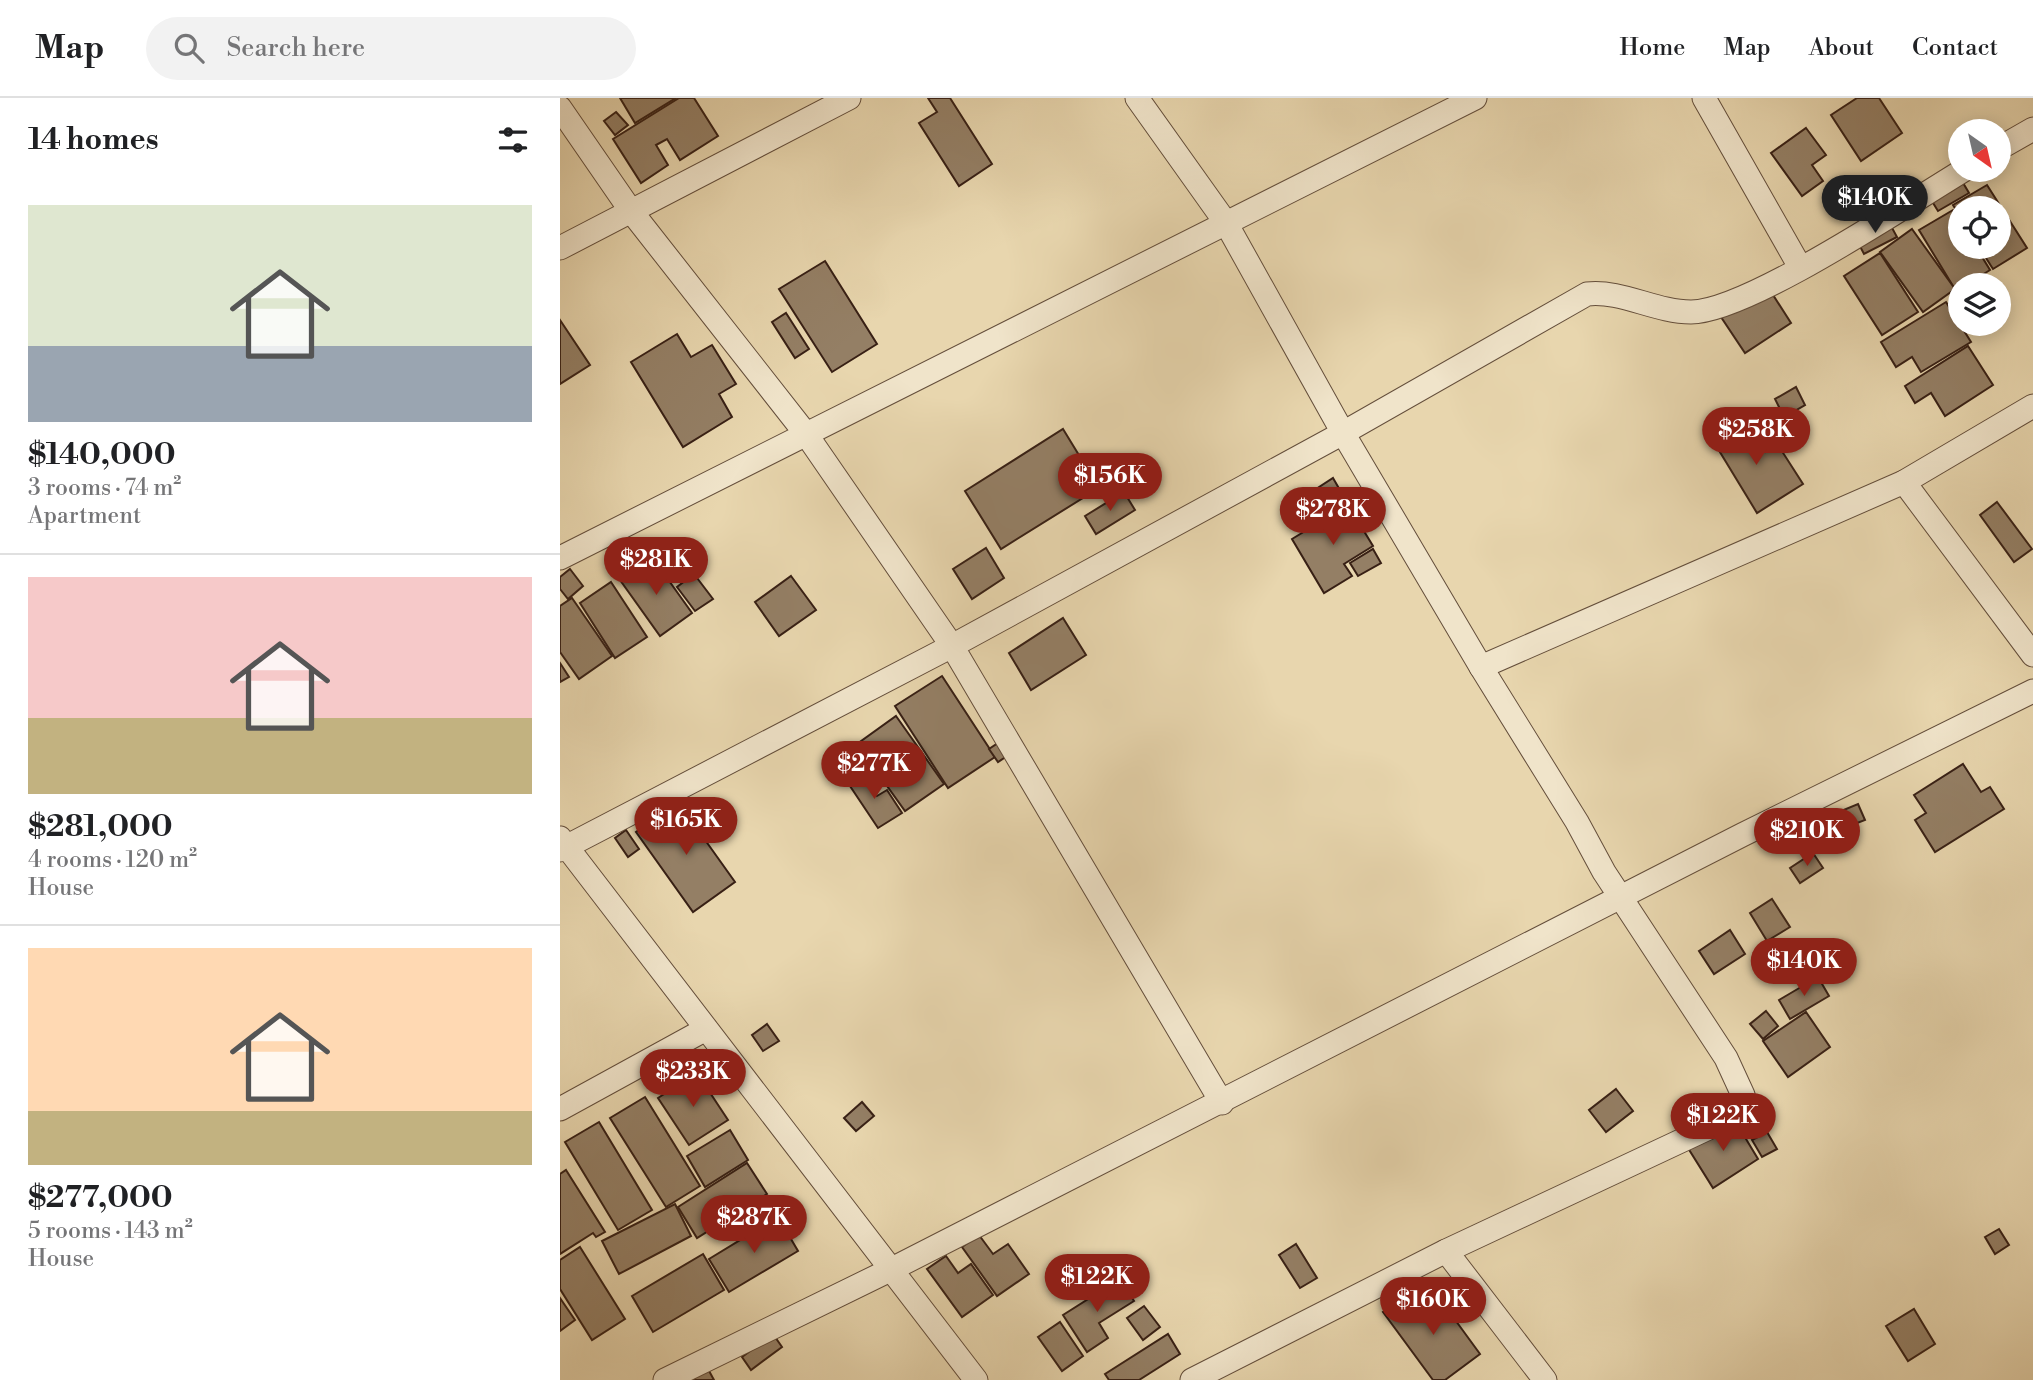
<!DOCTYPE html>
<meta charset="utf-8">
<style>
:root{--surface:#fff;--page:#f2f2f2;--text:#202124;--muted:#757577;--line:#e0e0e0;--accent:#8f2418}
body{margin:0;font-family:"Libre Bodoni",serif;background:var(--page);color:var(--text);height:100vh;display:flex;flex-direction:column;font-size:26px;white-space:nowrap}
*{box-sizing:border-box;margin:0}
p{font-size:23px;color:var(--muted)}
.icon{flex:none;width:38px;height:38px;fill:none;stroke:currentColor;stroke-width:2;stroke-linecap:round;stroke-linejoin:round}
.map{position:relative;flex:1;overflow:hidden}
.panel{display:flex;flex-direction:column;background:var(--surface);width:560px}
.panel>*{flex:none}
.needle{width:46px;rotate:146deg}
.tools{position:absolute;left:1388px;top:21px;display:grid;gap:14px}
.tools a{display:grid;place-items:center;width:63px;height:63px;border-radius:50%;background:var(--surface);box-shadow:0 4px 18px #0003;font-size:35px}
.price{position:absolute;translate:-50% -60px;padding:0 16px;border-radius:24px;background:var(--accent);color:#fff;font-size:23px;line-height:46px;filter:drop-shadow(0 2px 4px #0008)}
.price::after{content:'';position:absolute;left:50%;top:42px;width:21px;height:16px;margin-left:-10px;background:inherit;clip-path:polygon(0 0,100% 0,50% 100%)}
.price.on{background:#222;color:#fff}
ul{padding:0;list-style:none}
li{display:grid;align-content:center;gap:14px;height:371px;padding:0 28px}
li+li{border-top:2px solid var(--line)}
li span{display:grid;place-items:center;height:217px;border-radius:0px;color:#555}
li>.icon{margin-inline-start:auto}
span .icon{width:126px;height:126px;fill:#fffc;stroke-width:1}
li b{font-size:30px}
h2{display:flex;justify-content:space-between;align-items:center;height:84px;padding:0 28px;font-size:30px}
header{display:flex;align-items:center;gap:42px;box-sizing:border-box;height:98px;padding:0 35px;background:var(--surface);border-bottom:2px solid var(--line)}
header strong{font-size:33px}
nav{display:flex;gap:38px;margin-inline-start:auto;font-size:24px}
.search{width:490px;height:63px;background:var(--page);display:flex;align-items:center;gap:18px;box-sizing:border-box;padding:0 24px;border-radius:38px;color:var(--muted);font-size:26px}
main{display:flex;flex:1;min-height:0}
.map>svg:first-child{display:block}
.building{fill:#947f65;stroke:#382015;stroke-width:2}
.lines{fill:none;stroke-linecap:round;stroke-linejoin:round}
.street-casing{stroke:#644e3b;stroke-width:25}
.street{stroke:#f0e4ca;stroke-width:23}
</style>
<header>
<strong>Map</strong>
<div class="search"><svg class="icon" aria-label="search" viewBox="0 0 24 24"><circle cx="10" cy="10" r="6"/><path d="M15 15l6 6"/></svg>Search here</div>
<nav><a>Home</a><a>Map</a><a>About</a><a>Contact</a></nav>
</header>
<main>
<section class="panel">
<h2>14 homes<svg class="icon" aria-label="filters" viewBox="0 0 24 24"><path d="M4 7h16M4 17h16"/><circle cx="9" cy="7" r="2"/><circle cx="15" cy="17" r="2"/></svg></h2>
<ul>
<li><span style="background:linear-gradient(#dfe7d0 65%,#9aa5b1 0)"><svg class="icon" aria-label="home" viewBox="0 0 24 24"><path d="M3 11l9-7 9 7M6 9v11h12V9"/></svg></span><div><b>$140,000</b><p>3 rooms · 74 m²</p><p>Apartment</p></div></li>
<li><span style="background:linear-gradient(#f6c9c9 65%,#c2b280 0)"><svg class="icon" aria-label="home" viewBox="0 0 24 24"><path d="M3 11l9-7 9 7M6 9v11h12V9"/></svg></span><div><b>$281,000</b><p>4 rooms · 120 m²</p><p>House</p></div></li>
<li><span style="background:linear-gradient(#ffd9b3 75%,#c2b280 0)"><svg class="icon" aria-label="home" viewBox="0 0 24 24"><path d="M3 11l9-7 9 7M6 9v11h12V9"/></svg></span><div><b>$277,000</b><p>5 rooms · 143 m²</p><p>House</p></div></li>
</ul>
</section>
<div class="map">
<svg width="1473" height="1282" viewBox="0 0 1473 1282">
<rect width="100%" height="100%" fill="#e8d6ae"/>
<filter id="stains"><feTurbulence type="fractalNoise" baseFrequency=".00286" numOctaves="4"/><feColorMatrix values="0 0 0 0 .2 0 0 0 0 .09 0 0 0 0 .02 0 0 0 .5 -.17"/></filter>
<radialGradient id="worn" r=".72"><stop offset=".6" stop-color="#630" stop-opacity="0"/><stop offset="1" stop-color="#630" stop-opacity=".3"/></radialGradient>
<g class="building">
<polygon points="60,0 116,0 75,25"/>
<polygon points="119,0 134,0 158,38 120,62 107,41 96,47 108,67 81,85 53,41"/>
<polygon points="368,0 390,0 432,66 399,88 359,25 377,14"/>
<polygon points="1297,0 1319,0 1342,35 1301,63 1271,17"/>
<polygon points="56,14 68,27 55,37 44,23"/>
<polygon points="1246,30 1266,57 1252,67 1263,83 1242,98 1211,55"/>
<polygon points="1396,73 1409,95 1378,113 1365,92"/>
<polygon points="1427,87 1467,150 1433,171 1419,149 1438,149 1438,110 1400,110 1400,118 1393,107"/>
<polygon points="1393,112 1400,124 1400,149 1416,149 1430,172 1406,187 1400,187 1396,193 1359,132"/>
<polygon points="1325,117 1337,139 1304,156 1293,135"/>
<polygon points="1352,131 1395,191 1363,214 1320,154"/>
<polygon points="1320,155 1358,214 1322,237 1284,178"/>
<polygon points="265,163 317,246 272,274 219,191"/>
<polygon points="1206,186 1231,225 1185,255 1159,216"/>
<polygon points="1386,204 1411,244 1361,274 1352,259 1336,269 1321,244"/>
<polygon points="226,215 249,251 235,260 212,224"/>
<polygon points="0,222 30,267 0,286"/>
<polygon points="117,236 131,259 152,247 176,286 159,296 172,319 123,349 71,264"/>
<polygon points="1408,248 1433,287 1385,318 1371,295 1355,305 1345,288"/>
<polygon points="1236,289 1245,307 1224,319 1215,301"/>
<polygon points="1171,323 1182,341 1193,333 1206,354 1218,347 1243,386 1197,415 1149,336"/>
<polygon points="503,331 539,390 441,451 405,393"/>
<polygon points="773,380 785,401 765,413 753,393"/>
<polygon points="564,394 575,412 536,436 525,418"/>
<polygon points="1437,404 1472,451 1454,464 1420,417"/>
<polygon points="788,407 813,448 784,466 792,478 764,495 732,441"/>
<polygon points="426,450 444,480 412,501 393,471"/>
<polygon points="813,451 821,465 798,478 790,465"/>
<polygon points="92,459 132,515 100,538 60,482"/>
<polygon points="10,471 23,488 8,501 0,491 0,479"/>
<polygon points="134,476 153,501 135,513 117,489"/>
<polygon points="231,478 256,512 219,538 195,504"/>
<polygon points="51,484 87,539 55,560 20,505"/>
<polygon points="12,500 52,558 19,581 0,554 0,508"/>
<polygon points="503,520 526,557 471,592 449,555"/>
<polygon points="0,565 9,579 0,584"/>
<polygon points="382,578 435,659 388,690 335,608"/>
<polygon points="336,618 384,686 345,713 297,646"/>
<polygon points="450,637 459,650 438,664 429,651"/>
<polygon points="1403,666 1421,694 1430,689 1444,711 1375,754 1355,722 1366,715 1354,697"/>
<polygon points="301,673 317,698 327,692 342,715 318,730 286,682"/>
<polygon points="118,704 175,784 133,814 76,734"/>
<polygon points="1298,706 1305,722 1287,729 1281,713"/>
<polygon points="66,732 79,751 68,759 55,740"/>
<polygon points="1253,755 1263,770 1240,785 1230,770"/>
<polygon points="1212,801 1230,829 1207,843 1190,815"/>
<polygon points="1170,832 1185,856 1154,876 1139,853"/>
<polygon points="1258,879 1269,898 1230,921 1219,902"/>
<polygon points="1206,913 1218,928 1203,941 1190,926"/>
<polygon points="1246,914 1270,949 1228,979 1203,943"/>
<polygon points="207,926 219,943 203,953 192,937"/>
<polygon points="137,975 168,1022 129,1047 98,1000"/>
<polygon points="1056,991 1073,1013 1046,1034 1029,1012"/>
<polygon points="85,999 140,1088 106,1109 50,1020"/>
<polygon points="302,1004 314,1018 296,1033 284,1020"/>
<polygon points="1174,1021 1198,1061 1153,1090 1128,1050"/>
<polygon points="39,1024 92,1112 58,1132 5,1044"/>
<polygon points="170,1032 188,1062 145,1089 127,1058"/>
<polygon points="1207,1034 1217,1051 1202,1059 1192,1042"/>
<polygon points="187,1065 207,1096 137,1140 118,1109"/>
<polygon points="6,1072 45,1134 36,1139 33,1135 0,1156 0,1076"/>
<polygon points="204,1101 212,1114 187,1130 179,1117"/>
<polygon points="115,1106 131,1138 59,1176 42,1143"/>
<polygon points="218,1119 238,1153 169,1194 149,1161"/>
<polygon points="1439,1131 1449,1147 1435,1156 1425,1139"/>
<polygon points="419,1137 433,1156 448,1146 469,1176 437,1198 402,1149"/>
<polygon points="736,1146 757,1180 740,1190 719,1157"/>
<polygon points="20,1149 65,1221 32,1242 0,1191 0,1162"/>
<polygon points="143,1156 164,1192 93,1234 72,1198"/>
<polygon points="386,1158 398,1175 411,1166 433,1197 402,1219 367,1171"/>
<polygon points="560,1181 574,1203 539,1225 548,1240 527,1254 503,1217"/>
<polygon points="877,1197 920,1256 885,1282 873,1282 823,1214 845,1198 856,1213"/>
<polygon points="0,1200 15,1222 0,1233"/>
<polygon points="584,1208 600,1229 583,1242 567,1220"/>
<polygon points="1354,1211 1375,1246 1348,1263 1326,1228"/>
<polygon points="500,1224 523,1258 502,1273 478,1239"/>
<polygon points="213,1236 222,1249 191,1272 182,1259"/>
<polygon points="608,1236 620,1256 579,1282 549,1282 545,1276"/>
<polygon points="148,1271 154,1282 128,1282"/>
</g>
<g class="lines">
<defs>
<g id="street">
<polyline points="577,0 666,125 783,335 921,569 1017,724 1044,774 1166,960 1183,997 1157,1026 886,1153 632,1282"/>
<polyline points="1144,0 1240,169"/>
<polyline points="0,10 71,113 246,336 392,548 662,1005"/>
<polyline points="1438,51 1473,31"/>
<polyline points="0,150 289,0"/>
<polyline points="1344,384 1473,557"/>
<polyline points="0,460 915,0"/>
<polyline points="921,569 1344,384 1473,308"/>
<polyline points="0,740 416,1282"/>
<path d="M 0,752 L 392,548 L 783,335 L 1027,196 C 1062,192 1095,214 1131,214 C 1187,214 1349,105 1404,72"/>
<polyline points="0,1011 146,931"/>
<polyline points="886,1153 985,1282"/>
<polyline points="105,1282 330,1172 1182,737 1473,593"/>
</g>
</defs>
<use href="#street" class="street-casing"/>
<use href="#street" class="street"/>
</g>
<rect width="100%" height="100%" filter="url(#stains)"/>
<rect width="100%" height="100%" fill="url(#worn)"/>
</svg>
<div class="tools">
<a><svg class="needle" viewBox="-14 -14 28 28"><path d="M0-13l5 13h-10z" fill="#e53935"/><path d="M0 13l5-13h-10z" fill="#757577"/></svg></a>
<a><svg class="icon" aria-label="locate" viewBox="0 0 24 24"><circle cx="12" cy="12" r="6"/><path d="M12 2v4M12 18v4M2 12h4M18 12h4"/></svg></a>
<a><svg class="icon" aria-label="layers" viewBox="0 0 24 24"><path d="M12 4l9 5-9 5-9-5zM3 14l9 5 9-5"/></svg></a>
</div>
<b class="price on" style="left:1315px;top:137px">$140K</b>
<b class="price" style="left:1196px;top:369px">$258K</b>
<b class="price" style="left:550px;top:415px">$156K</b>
<b class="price" style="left:773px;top:449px">$278K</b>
<b class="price" style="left:96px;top:499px">$281K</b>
<b class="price" style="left:314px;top:703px">$277K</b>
<b class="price" style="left:126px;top:759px">$165K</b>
<b class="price" style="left:1247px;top:770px">$210K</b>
<b class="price" style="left:1244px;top:900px">$140K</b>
<b class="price" style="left:133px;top:1011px">$233K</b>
<b class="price" style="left:1163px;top:1055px">$122K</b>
<b class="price" style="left:194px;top:1157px">$287K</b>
<b class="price" style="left:537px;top:1216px">$122K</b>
<b class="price" style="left:873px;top:1239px">$160K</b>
</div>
</main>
